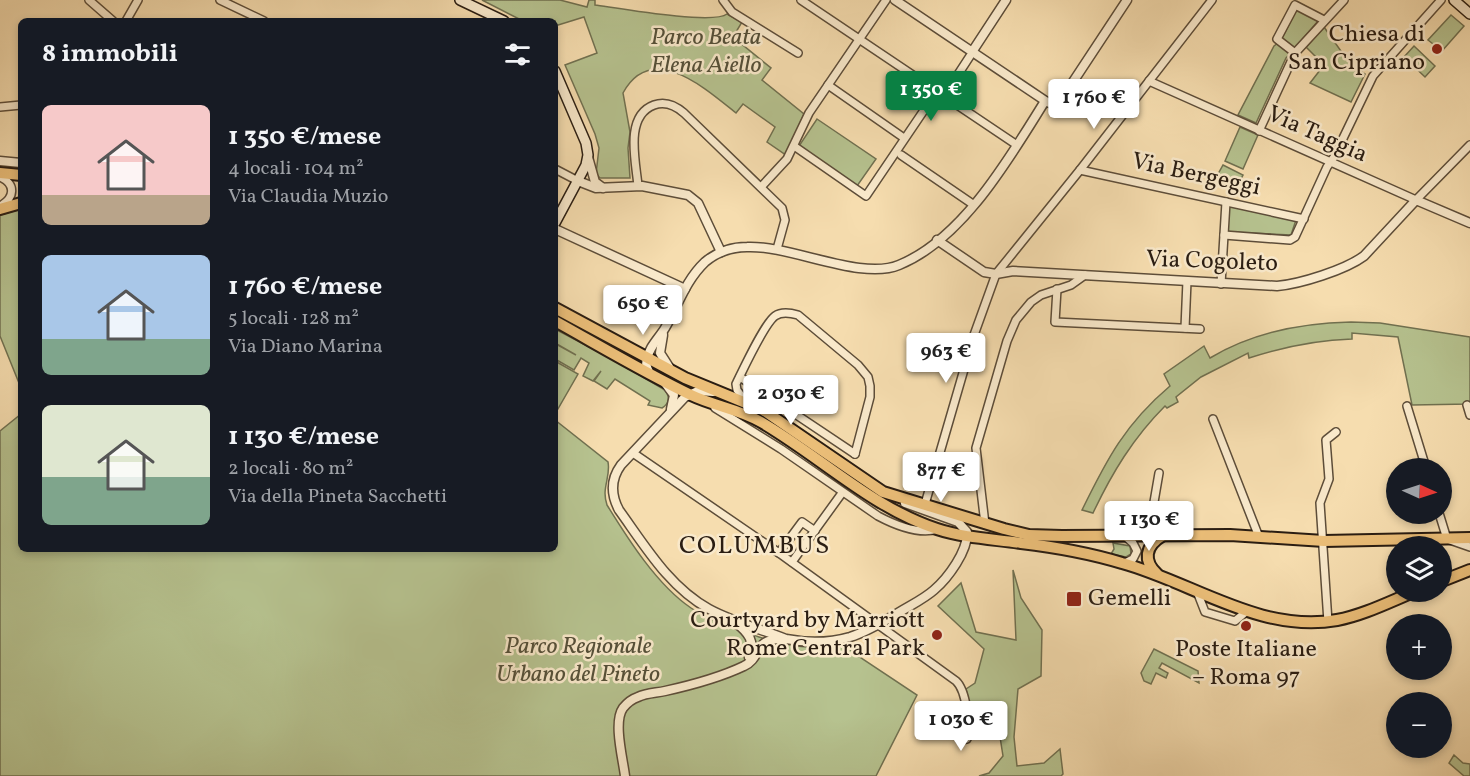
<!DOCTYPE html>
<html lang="it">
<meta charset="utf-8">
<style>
:root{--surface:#171b24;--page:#242831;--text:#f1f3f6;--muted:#9ea1a6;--accent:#0b8043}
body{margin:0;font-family:Vollkorn,serif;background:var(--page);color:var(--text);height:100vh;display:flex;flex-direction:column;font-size:22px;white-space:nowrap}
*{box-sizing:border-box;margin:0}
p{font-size:20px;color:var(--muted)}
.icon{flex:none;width:33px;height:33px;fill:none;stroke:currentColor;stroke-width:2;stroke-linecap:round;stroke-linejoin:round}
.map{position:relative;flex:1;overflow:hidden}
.sheet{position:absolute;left:18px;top:18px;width:540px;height:534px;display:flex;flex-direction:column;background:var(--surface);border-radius:9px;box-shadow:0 3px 9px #0003}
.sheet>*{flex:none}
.needle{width:39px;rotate:93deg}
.controls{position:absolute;left:1386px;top:458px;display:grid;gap:12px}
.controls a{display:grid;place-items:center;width:66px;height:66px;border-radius:50%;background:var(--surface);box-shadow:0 3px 9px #0003;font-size:30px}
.price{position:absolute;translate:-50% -51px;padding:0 14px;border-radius:6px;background:#fff;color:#222;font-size:20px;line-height:39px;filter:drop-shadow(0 2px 3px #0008)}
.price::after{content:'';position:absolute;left:50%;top:36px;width:18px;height:14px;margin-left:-9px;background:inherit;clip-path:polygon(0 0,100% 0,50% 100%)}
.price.active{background:var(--accent);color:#fff}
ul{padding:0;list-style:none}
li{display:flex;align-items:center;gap:18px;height:150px;padding:0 24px}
li span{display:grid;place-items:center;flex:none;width:168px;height:120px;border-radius:9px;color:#555}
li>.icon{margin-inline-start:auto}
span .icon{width:72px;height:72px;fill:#fffc;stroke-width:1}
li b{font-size:26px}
h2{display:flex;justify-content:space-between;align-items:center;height:72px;padding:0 24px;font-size:26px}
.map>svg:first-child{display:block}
.green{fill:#b6c28f;stroke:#707050;stroke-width:1.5}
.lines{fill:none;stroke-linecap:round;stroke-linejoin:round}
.minor-casing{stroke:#5d4d39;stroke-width:10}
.tertiary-casing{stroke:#5d4d39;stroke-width:11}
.secondary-casing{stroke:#2a1d12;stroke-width:12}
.primary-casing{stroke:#2a1d12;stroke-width:14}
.minor{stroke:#f9e9cb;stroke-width:7}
.tertiary{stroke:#f9e9cb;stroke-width:8}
.secondary{stroke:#f9e9cb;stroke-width:9}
.primary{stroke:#ebbe78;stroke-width:10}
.poi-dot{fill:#8f2418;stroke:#f9e9cb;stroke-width:2}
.labels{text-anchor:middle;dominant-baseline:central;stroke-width:5;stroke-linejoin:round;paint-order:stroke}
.poi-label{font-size:24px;fill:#2a1d12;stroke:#f9e9cb;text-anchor:end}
.park-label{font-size:24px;font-style:italic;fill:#544f38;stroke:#f9e9cb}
.street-label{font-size:24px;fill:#2a1d12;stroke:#f9e9cb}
.neighbourhood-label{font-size:26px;letter-spacing:1.5px;fill:#2a1d12;stroke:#f9e9cb}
</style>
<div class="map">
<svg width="1470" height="776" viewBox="0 0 1470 776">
<rect width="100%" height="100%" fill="#f6ddaf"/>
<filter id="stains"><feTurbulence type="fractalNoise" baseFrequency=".00333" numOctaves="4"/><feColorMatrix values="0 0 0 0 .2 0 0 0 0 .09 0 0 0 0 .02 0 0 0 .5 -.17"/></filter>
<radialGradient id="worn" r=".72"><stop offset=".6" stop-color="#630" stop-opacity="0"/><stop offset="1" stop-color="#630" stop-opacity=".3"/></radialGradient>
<g class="green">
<path d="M 482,0 L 560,0 L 587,7 L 589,0 L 595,0 L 595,5 C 617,8 713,25 727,14 L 742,22 L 733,37 L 771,68 L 762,80 L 804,114 L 786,155 L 767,142 L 775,127 L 743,104 L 736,113 C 706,89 652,40 623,93 L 630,132 L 628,148 L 630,178 L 600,178 L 596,174 L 599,148 L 595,134 L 565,65 L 597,53 L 584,17 L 555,26 L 555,21 L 523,21 Z"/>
<polygon points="1297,9 1318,21 1294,49 1282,38"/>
<polygon points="1451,15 1464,26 1442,51 1428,40"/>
<polygon points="1324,27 1350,64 1365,74 1351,102 1310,83 1324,65 1306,47"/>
<polygon points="1278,43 1290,54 1286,58 1256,123 1238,115 1274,46"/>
<polygon points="1414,46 1435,66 1425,77 1404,57"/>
<polygon points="817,119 876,159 857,186 799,146"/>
<polygon points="1240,127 1258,135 1243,169 1225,161"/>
<polygon points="1223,165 1243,175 1238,185 1217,176"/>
<polygon points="1229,206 1296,220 1291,235 1226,232"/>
<polygon points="21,209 21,388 0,336 0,215"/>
<path d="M 1351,322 L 1380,323 L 1470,337 L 1470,404 L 1412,405 L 1398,337 L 1352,333 L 1352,339 C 1316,340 1283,347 1249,358 L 1248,353 L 1201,377 L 1176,397 L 1178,402 L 1167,408 L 1165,406 C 1133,438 1112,473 1093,513 L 1082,510 C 1107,459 1125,424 1170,386 L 1164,374 L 1204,346 L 1210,358 C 1253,332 1302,323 1351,322 Z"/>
<path d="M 555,329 L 614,360 L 665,390 C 670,397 670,403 662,408 L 648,405 L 650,401 L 615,379 L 607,389 L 594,381 L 601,371 L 593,381 L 583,376 L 589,363 L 581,358 L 574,370 L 555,359 L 556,344 L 576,355 L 555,343 Z"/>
<polygon points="555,361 578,374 555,414"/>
<path d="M 21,414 L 21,549 L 555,549 L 555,420 L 608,462 C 611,477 601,488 607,505 C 628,539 657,585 691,608 C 712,622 735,629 759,637 C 787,646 815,651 845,644 L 855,654 L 917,695 L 876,776 L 0,776 L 0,431 Z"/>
<polygon points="1113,543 1130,546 1131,554 1126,557 1111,554 1114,549"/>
<polygon points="1013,570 1021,598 1042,630 1041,676 1018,689 1014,737 1017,766 1044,763 1060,749 1063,774 1061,776 979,776 989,773 1003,756 1000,737 974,724 966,689 975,683 984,649 938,606 961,583 976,632 1016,640"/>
<polygon points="1154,649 1198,671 1199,683 1162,663 1159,668 1168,673 1166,678 1156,673 1151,684 1144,681 1141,673"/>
<polygon points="1454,755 1463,763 1470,764 1470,776 1464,776 1449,763"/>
</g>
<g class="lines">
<defs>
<g id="minor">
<polyline points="89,0 113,21"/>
<polyline points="220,0 264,21"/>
<polyline points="723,0 732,12 798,53"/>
<polyline points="801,0 1017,145"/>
<polyline points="126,21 138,0"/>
<polyline points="1295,53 1277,39 1295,5 1324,20"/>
<polyline points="1149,81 1416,200 1470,145"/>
<polyline points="828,85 904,138"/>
<polyline points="944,96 970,56"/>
<polyline points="0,107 21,105"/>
<polyline points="1259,131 1295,53 1344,0"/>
<polyline points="794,146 866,196 937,91"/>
<polyline points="901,155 974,205"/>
<polyline points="555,169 578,181"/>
<polyline points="1080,170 1304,219"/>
<path d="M 0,177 C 16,184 15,198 0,206"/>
<path d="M 638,186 C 636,162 624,116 654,105 C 665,101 676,106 684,113 L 782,208 L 785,220 L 777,249"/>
<polyline points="761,187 787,159 809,113 886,0"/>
<polyline points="1224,235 1290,240 1295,237 1327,167 1334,157 1373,76 1441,0"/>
<polyline points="1221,284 1226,202"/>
<polyline points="1057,289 1055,322 1200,329"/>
<polyline points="1185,328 1187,281"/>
<polyline points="740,377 855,454"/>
<path d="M 746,402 L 737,390 L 736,384 C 743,370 764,324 775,316 C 782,311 791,313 798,315 L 858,365 L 868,377 L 870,386 L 870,397 L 855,454"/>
<polyline points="1467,405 1470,415"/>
<polyline points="1407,406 1426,468"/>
<path d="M 715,408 L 781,449 L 878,516 C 895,525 919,535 938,529"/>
<polyline points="1213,419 1259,537"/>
<path d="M 633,453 L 779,553 L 956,681 C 966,690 971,727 967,739 L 960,740 L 957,733 L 965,711"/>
<polyline points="925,504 974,335 996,274 1080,170 1212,0"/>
<polyline points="1439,513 1447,539 1470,547"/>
<polyline points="985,524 976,448 1007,341 1016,320 1031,302 1041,295 1071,285 1085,275"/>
<polyline points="1148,537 1159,473"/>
<polyline points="779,553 802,522 815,531"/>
<polyline points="792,562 842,493"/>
<polyline points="1125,563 1133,559 1137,551 1133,543 1126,537"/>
<polyline points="1198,594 1205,612 1235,621 1247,611"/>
<polyline points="1328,622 1320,503 1329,479 1326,440 1336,432"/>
</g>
<g id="tertiary">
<path d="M 895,0 L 1047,102 C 1056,106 1060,101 1065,94 L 1127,0"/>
<polyline points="972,52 1006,0"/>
<polyline points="588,157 595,182 603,188"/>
<polyline points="0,161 21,163"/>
<polyline points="578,181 596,188 642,186 688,195 698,203 721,252"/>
<polyline points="555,229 685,289"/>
<path d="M 937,240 L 984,272 L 996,274 L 1013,271 L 1277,286 C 1300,284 1345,270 1364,256 L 1416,200 L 1470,223"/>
<polyline points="663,335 660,353 669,367"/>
<path d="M 649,372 C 647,368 645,364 647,359 C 649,347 659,338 665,328 C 678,306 685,281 705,262 C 717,252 732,247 747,247 C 791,245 861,281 899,265 C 963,239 1010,157 1045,101"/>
<polyline points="665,383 674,395 671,409"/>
<path d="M 713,392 L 698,391 L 685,397 L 621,465 C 610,480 611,495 619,510 C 645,546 669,587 709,609 C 733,622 761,629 786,639 C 807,643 829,643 850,637 C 869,631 886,620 903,610 C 913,604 925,598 934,590 C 948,578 968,551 967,532 L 958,522 L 905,503"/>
<path d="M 736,623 C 748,632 756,642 749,657"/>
<path d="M 625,776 C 623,759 613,722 623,708 C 627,703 632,699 638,697 C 646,693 656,693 665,691 C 692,685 719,678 744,666 C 762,658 753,638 783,639"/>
</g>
<g id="secondary">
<polyline points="460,0 504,21"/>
<polyline points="1454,0 1470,14"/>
<polyline points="555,71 586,143 588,155 586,165 555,223"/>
</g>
<g id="primary">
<polyline points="0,173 21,175"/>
<polyline points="0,209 21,203"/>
<polyline points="555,308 685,378 763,410 883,492 1004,529 1029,535 1062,536 1230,535 1324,541 1470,538"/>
<path d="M 555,321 C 600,346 645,373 691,395 C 714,406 739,409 761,422 C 821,457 871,507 937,529 C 964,538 993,539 1021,543 C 1055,547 1089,553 1122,563 C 1192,582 1261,634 1337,620 C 1364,615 1391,601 1416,591"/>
<path d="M 1157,574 C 1143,561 1145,546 1162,536"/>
<polyline points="1442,581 1470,570"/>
</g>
</defs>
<use href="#minor" class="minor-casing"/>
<use href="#tertiary" class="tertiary-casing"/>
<use href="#secondary" class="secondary-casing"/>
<use href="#primary" class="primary-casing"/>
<use href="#minor" class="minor"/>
<use href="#tertiary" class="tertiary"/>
<use href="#secondary" class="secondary"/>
<use href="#primary" class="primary"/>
</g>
<g class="poi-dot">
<circle cx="1437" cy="49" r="6"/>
<rect x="1066" y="591" width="16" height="16" rx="3"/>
<circle cx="1246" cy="626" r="6"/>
<circle cx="937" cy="635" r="6"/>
</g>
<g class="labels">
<g class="poi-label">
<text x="1425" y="35">Chiesa di<tspan x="1425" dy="28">San Cipriano</tspan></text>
<text x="1088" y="599" text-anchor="start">Gemelli</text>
<text x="925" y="621">Courtyard by Marriott<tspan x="925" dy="28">Rome Central Park</tspan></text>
<text x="1246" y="650" text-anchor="middle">Poste Italiane<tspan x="1246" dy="28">– Roma 97</tspan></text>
</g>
<g class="park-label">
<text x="706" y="38">Parco Beata<tspan x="706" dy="28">Elena Aiello</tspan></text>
<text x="578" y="647">Parco Regionale<tspan x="578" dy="28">Urbano del Pineto</tspan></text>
</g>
<g class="street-label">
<text transform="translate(1317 135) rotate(24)">Via Taggia</text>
<text transform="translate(1196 175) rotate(12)">Via Bergeggi</text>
<text transform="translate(1212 262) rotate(2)">Via Cogoleto</text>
</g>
<g class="neighbourhood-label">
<text x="755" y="546">COLUMBUS</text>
</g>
</g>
<rect width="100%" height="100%" filter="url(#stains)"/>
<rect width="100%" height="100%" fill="url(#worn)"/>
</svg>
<div class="controls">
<a><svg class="needle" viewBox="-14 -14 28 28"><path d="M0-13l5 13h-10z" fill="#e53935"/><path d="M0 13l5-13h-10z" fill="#9ea1a6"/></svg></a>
<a><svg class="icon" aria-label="layers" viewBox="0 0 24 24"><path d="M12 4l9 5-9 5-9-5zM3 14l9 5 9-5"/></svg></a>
<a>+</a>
<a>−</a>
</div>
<b class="price active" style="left:931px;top:122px">1 350 €</b>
<b class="price" style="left:1094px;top:130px">1 760 €</b>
<b class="price" style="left:643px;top:336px">650 €</b>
<b class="price" style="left:946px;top:384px">963 €</b>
<b class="price" style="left:791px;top:426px">2 030 €</b>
<b class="price" style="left:941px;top:503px">877 €</b>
<b class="price" style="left:1149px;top:552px">1 130 €</b>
<b class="price" style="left:961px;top:752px">1 030 €</b>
<section class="sheet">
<h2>8 immobili<svg class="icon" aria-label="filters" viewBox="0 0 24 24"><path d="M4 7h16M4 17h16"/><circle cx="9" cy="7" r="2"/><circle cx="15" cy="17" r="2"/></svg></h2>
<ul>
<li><span style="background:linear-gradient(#f6c9c9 75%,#b9a48a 0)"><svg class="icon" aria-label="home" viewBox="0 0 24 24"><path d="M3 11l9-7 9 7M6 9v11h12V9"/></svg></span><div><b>1 350 €/mese</b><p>4 locali · 104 m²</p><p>Via Claudia Muzio</p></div></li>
<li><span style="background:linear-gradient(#a9c7e8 70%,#7fa58c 0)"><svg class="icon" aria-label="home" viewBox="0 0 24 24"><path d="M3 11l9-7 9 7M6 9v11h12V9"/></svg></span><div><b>1 760 €/mese</b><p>5 locali · 128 m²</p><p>Via Diano Marina</p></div></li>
<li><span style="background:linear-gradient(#dfe7d0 60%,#7fa58c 0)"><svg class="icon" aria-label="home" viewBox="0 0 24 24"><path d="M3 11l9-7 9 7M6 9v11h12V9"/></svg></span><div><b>1 130 €/mese</b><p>2 locali · 80 m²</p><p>Via della Pineta Sacchetti</p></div></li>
</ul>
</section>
</div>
